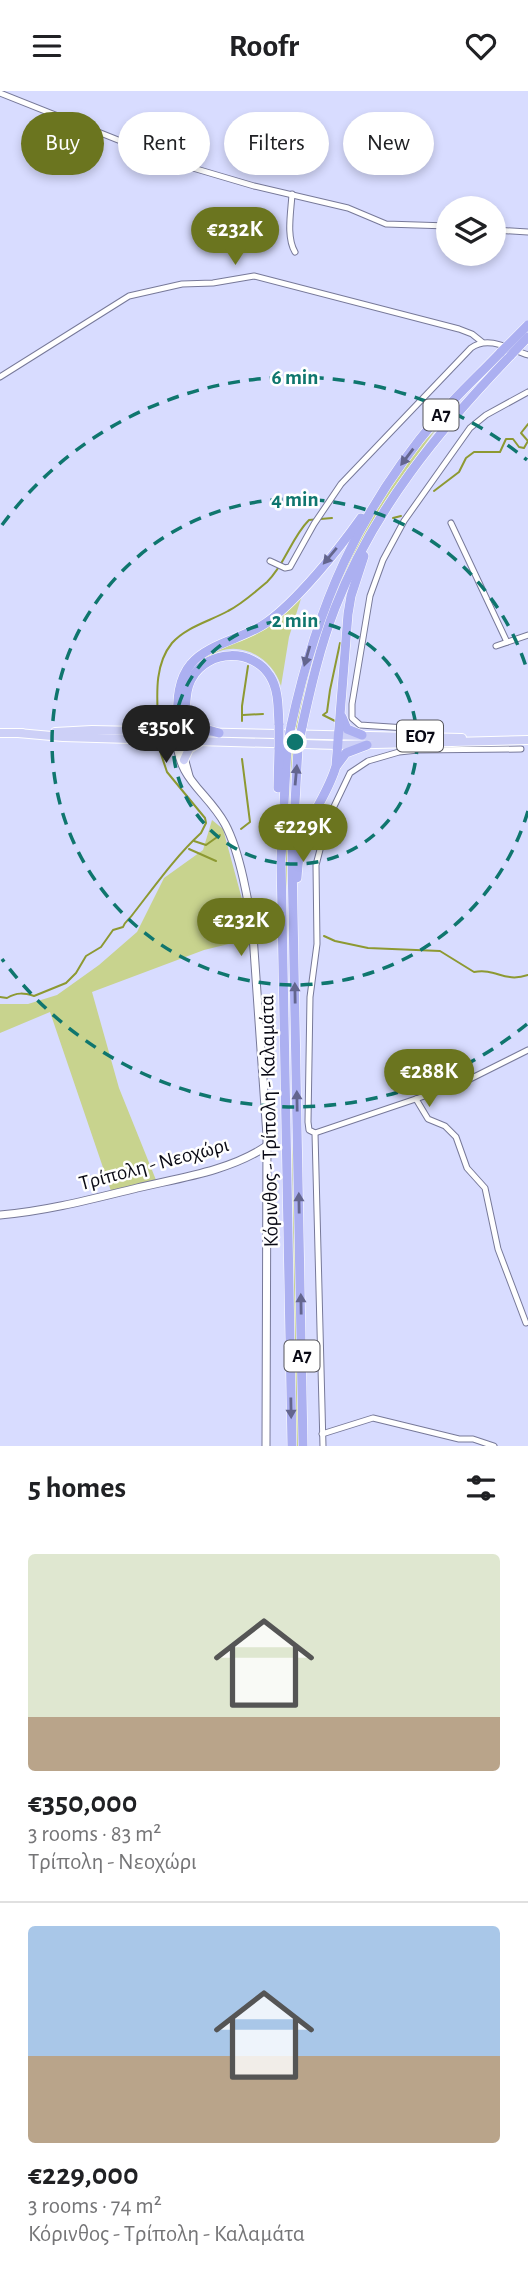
<!DOCTYPE html>
<meta charset="utf-8">
<style>
:root{--surface:#fff;--page:#f6f6f6;--text:#202124;--muted:#757577;--line:#e0e0e0;--accent:#6b751f}
body{margin:0;font-family:"Alegreya Sans",sans-serif;background:var(--page);color:var(--text);height:100vh;display:flex;flex-direction:column;font-size:26px;white-space:nowrap}
*{box-sizing:border-box;margin:0}
p{font-size:23px;color:var(--muted)}
.icon{flex:none;width:38px;height:38px;fill:none;stroke:currentColor;stroke-width:2;stroke-linecap:round;stroke-linejoin:round}
.map{position:relative;height:1355px;overflow:hidden}
.panel{display:flex;flex-direction:column;background:var(--surface);flex:1}
.panel>*{flex:none}
.guide{position:absolute;left:21px;top:21px;width:486px;height:63px;display:flex;gap:14px}
.fabs{position:absolute;left:436px;top:105px;display:grid;gap:14px}
.fabs a{display:grid;place-items:center;width:70px;height:70px;border-radius:50%;background:var(--surface);box-shadow:0 4px 10px #0003;font-size:35px}
.price{position:absolute;translate:-50% -60px;padding:0 16px;border-radius:24px;background:var(--accent);color:#fff;font-size:23px;line-height:46px;filter:drop-shadow(0 2px 4px #0008)}
.price::after{content:'';position:absolute;left:50%;top:42px;width:21px;height:16px;margin-left:-10px;background:inherit;clip-path:polygon(0 0,100% 0,50% 100%)}
.price.selected{background:#222;color:#fff}
ul{padding:0;list-style:none}
li{display:grid;align-content:center;gap:14px;height:371px;padding:0 28px}
li+li{border-top:2px solid var(--line)}
li span{display:grid;place-items:center;height:217px;border-radius:7px;color:#555}
li>.icon{margin-inline-start:auto}
span .icon{width:126px;height:126px;fill:#fffc;stroke-width:1}
li b{font-size:30px}
h2{display:flex;justify-content:space-between;align-items:center;height:84px;padding:0 28px;font-size:30px}
.tag{padding:0 24px;border-radius:32px;background:var(--surface);box-shadow:0 4px 10px #0003;font-size:24px;line-height:63px}
.tag.selected{background:var(--accent);color:#fff}
header{display:flex;justify-content:space-between;align-items:center;height:91px;padding:0 28px;background:var(--surface);font-size:32px;font-weight:700}
.map>svg:first-child{display:block}
.green{fill:#c8d38e}
.lines{fill:none;stroke-linecap:round;stroke-linejoin:round}
.stream{stroke:#8d9932;stroke-width:2}
.street-casing{stroke:#777999;stroke-width:7}
.secondary-casing{stroke:#777999;stroke-width:9}
.primary-casing{stroke:#fff;stroke-width:10}
.highway-casing{stroke:#fff;stroke-width:10}
.street{stroke:#fff;stroke-width:5}
.secondary{stroke:#fff;stroke-width:7}
.primary{stroke:#cdd0f7;stroke-width:8}
.highway{stroke:#acb0f1;stroke-width:9}
.highway-bridge-casing{stroke:#fff;stroke-width:10;stroke-linecap:butt}
.highway-bridge{stroke:#acb0f1;stroke-width:9}
.oneway{fill:#63658e}
.ring{fill:none;stroke:#0f766e;stroke-width:3.5;stroke-dasharray:12 9}
.labels{text-anchor:middle;dominant-baseline:central;stroke-width:5;stroke-linejoin:round;paint-order:stroke}
.shield{fill:#fff;stroke:#54545b;stroke-width:2}
.shield-label{font-size:19px;font-weight:bold;fill:#0a0a15}
.street-label{font-size:21px;fill:#0a0a15;stroke:#fff}
.centre{fill:#0f766e;stroke:#fff;stroke-width:3.5}
.ring-label{font-size:21px;text-anchor:middle;font-weight:bold;fill:#0f766e;stroke:#fff;stroke-width:5;stroke-linejoin:round;paint-order:stroke}
</style>
<header><svg class="icon" aria-label="menu" viewBox="0 0 24 24"><path d="M4 6h16M4 12h16M4 18h16"/></svg>Roofr<svg class="icon" aria-label="heart" viewBox="0 0 24 24"><path d="M12 20l-8-8c-3-5 5-10 8-4 3-6 11-1 8 4z"/></svg></header>
<div class="map">
<svg width="528" height="1355" viewBox="0 0 528 1355">
<rect width="100%" height="100%" fill="#d8dcff"/>
<g class="green">
<path d="M 436,338 C 414,370 389,400 370,435 C 331,503 305,578 294,656 C 287,703 288,752 287,800 C 284,771 286,743 288,714 C 289,695 289,675 292,655 C 306,546 359,418 436,338 Z"/>
<path d="M 304,498 L 289,546 L 281,595 C 272,565 235,545 207,567 C 198,573 191,583 184,591 L 201,566 L 243,547 Z"/>
<polygon points="212,729 223,738 246,823 249,848 204,859 92,901 119,997 156,1089 111,1100 50,921 0,942 0,913 28,913 57,904 99,874 137,841 164,787 203,759"/>
<polygon points="292,1049 293,1064 299,1355 296,1355"/>
</g>
<g class="lines">
<g class="stream">
<polyline points="434,400 459,381 466,367 474,361 500,361 506,348 513,348 519,356 524,357 528,350 521,342 528,333"/>
<polyline points="393,427 401,425"/>
<polyline points="243,624 263,623"/>
<path d="M 158,630 C 157,605 154,574 172,552 C 186,536 210,530 228,520 C 242,513 255,501 267,491 C 285,474 291,447 309,429 L 332,427"/>
<polyline points="242,630 242,615 248,575"/>
<polyline points="335,630 323,624 327,621 330,599 340,552"/>
<polyline points="241,738 250,731 242,668"/>
<polyline points="194,750 206,754 220,744"/>
<polyline points="189,758 216,770"/>
<path d="M 324,845 L 335,850 L 368,857 L 440,860 L 474,881 C 497,877 504,892 528,884"/>
<path d="M 0,906 L 7,907 C 17,901 24,902 34,905 L 66,892 L 76,882 L 86,865 L 101,856 L 113,839 L 123,836 C 125,830 129,829 133,823 C 154,796 176,765 201,742 L 206,732 L 205,727 L 167,681 L 159,657"/>
</g>
<defs>
<g id="street">
<polyline points="0,2 176,72 254,95 348,117 386,133 448,135"/>
<path d="M 292,103 C 291,121 286,146 295,161"/>
<polyline points="494,139 528,141"/>
<polyline points="0,286 129,205 182,193 213,192 254,185 459,238 472,243 482,251"/>
<polyline points="451,432 507,551"/>
<path d="M 270,470 L 285,477 L 290,476 L 314,433 L 341,393 L 471,257 C 488,244 510,258 528,264"/>
<polyline points="496,555 528,544"/>
<polyline points="427,645 406,637 360,634 352,627 352,613 370,505 383,469 404,430 470,337 486,324 528,301"/>
<polyline points="416,1008 428,1028 445,1035 456,1046 467,1077 485,1097 498,1158 526,1232"/>
<polyline points="315,1042 460,993 528,959"/>
<polyline points="322,1343 373,1327 459,1348 473,1348 494,1355"/>
<polyline points="323,1355 315,1042 309,1039 308,1031 310,906 317,853 316,774 328,728 350,682 368,670 399,661 418,659 521,658"/>
</g>
<g id="secondary">
<path d="M 177,645 C 176,688 207,700 225,733 C 240,761 249,812 253,844 L 267,1045 L 266,1355"/>
<polyline points="183,645 182,659 189,685"/>
<path d="M 0,1124 C 47,1120 92,1108 137,1097 C 179,1087 229,1080 265,1056"/>
</g>
<g id="primary">
<polyline points="55,641 92,639 462,647"/>
<polyline points="0,642 22,642"/>
<polyline points="18,642 63,646 337,654 528,649"/>
<polyline points="184,669 189,658 200,651"/>
</g>
<g id="highway">
<polyline points="188,621 198,636 219,642"/>
<polyline points="342,626 347,638 362,644"/>
<path d="M 291,635 C 317,515 358,420 438,326 C 458,303 480,283 501,261"/>
<path d="M 302,636 C 311,595 320,556 335,517 C 373,419 439,339 511,264"/>
<path d="M 177,641 C 178,618 175,592 191,573 C 207,553 245,547 266,532 C 297,510 339,458 361,427"/>
<path d="M 184,641 C 187,624 183,602 192,587 C 208,558 253,557 270,585 C 279,599 278,618 279,634"/>
<polyline points="287,657 281,768 292,1355"/>
<polyline points="298,657 292,768 303,1355"/>
<polyline points="337,674 346,662 367,654"/>
<polyline points="278,697 279,657"/>
<path d="M 297,787 C 298,770 300,752 307,737 C 316,716 330,697 336,675 L 348,523 L 351,505 L 364,465"/>
</g>
</defs>
<use href="#street" class="street-casing"/>
<use href="#secondary" class="secondary-casing"/>
<use href="#primary" class="primary-casing"/>
<use href="#highway" class="highway-casing"/>
<use href="#street" class="street"/>
<use href="#secondary" class="secondary"/>
<use href="#primary" class="primary"/>
<use href="#highway" class="highway"/>
<defs>
<g id="highway-bridge">
<polyline points="501,261 528,234"/>
<polyline points="511,264 528,246"/>
<polyline points="279,634 279,657"/>
<polyline points="287,657 291,635"/>
<polyline points="298,657 302,636"/>
</g>
</defs>
<use href="#highway-bridge" class="highway-bridge-casing"/>
<use href="#highway-bridge" class="highway-bridge"/>
</g>
<defs><path id="oneway-solid" d="M-6-.8H1V-3.2L6.5 0L1 3.2V.8H-6Z" transform="scale(1.75)"/></defs>
<g class="oneway">
<use href="#oneway-solid" transform="translate(407 366) rotate(127)"/>
<use href="#oneway-solid" transform="translate(330 465) rotate(130)"/>
<use href="#oneway-solid" transform="translate(307 565) rotate(106)"/>
<use href="#oneway-solid" transform="translate(296 684) rotate(-85)"/>
<use href="#oneway-solid" transform="translate(295 902) rotate(-91)"/>
<use href="#oneway-solid" transform="translate(297 1010) rotate(-91)"/>
<use href="#oneway-solid" transform="translate(299 1112) rotate(-91)"/>
<use href="#oneway-solid" transform="translate(301 1213) rotate(-91)"/>
<use href="#oneway-solid" transform="translate(291 1317) rotate(89)"/>
</g>
<g class="ring">
<circle cx="295" cy="651" r="122"/>
<path d="M528 720A243 243 0 1 1 528 582"/>
<path d="M527 933A365 365 0 0 1 2 868M2 434A365 365 0 0 1 527 369"/>
</g>
<g class="labels">
<g class="shield">
<rect x="423.5" y="308.5" width="35" height="31" rx="5"/>
<rect x="397" y="629.5" width="46" height="31" rx="5"/>
<rect x="284.5" y="1249.5" width="35" height="31" rx="5"/>
</g>
<g class="shield-label">
<text x="441" y="324">Α7</text>
<text x="420" y="645">ΕΟ7</text>
<text x="302" y="1265">Α7</text>
</g>
<g class="street-label">
<text transform="translate(269 1030) rotate(-91)">Κόρινθος - Τρίπολη - Καλαμάτα</text>
<text transform="translate(154 1073) rotate(-15)">Τρίπολη - Νεοχώρι</text>
</g>
</g>
<circle cx="295" cy="651" r="10" class="centre"/>
<g class="ring-label">
<text x="295" y="293">6 min</text>
<text x="295" y="415">4 min</text>
<text x="295" y="536">2 min</text>
</g>
</svg>
<div class="fabs">
<a><svg class="icon" aria-label="layers" viewBox="0 0 24 24"><path d="M12 4l9 5-9 5-9-5zM3 14l9 5 9-5"/></svg></a>
</div>
<b class="price" style="left:235px;top:176px">€232K</b>
<b class="price selected" style="left:166px;top:674px">€350K</b>
<b class="price" style="left:303px;top:773px">€229K</b>
<b class="price" style="left:241px;top:867px">€232K</b>
<b class="price" style="left:429px;top:1018px">€288K</b>
<div class="guide">
<a class="tag selected">Buy</a>
<a class="tag">Rent</a>
<a class="tag">Filters</a>
<a class="tag">New</a>
</div>
</div>
<section class="panel">
<h2>5 homes<svg class="icon" aria-label="filters" viewBox="0 0 24 24"><path d="M4 7h16M4 17h16"/><circle cx="9" cy="7" r="2"/><circle cx="15" cy="17" r="2"/></svg></h2>
<ul>
<li><span style="background:linear-gradient(#dfe7d0 75%,#b9a48a 0)"><svg class="icon" aria-label="home" viewBox="0 0 24 24"><path d="M3 11l9-7 9 7M6 9v11h12V9"/></svg></span><div><b>€350,000</b><p>3 rooms · 83 m²</p><p>Τρίπολη - Νεοχώρι</p></div></li>
<li><span style="background:linear-gradient(#a9c7e8 60%,#b9a48a 0)"><svg class="icon" aria-label="home" viewBox="0 0 24 24"><path d="M3 11l9-7 9 7M6 9v11h12V9"/></svg></span><div><b>€229,000</b><p>3 rooms · 74 m²</p><p>Κόρινθος - Τρίπολη - Καλαμάτα</p></div></li>
</ul>
</section>
